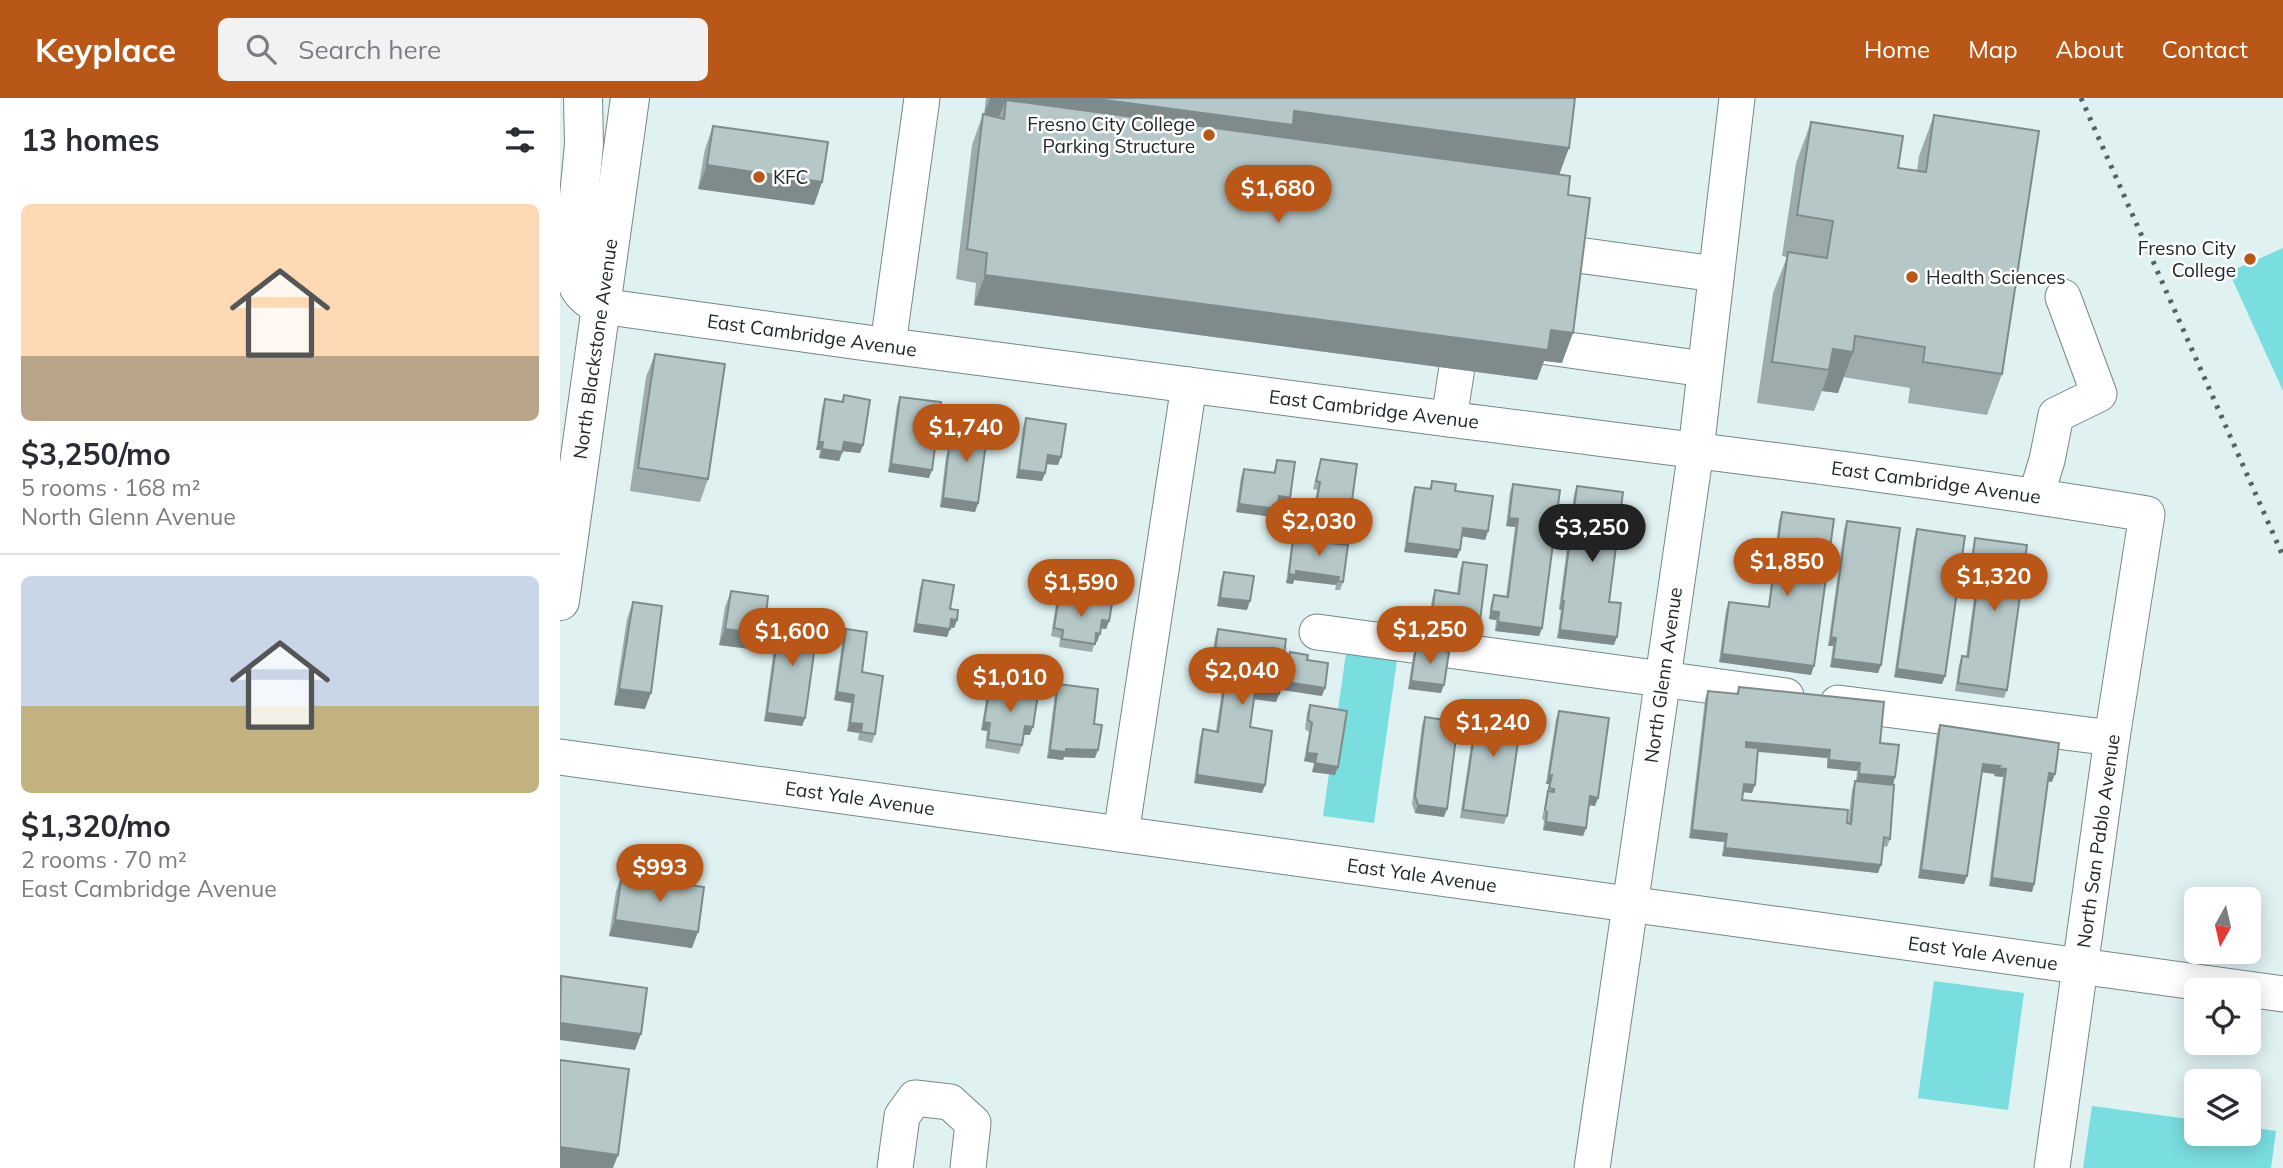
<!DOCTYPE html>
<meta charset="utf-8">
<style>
:root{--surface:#fff;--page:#f2f2f3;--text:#2b2b33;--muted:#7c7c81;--line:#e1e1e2;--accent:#b85718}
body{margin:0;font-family:Mulish,sans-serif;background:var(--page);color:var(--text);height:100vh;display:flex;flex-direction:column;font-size:26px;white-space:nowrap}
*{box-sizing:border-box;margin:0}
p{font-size:23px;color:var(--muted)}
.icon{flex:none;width:38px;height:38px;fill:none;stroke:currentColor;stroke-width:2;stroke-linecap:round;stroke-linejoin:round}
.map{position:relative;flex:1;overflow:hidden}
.sheet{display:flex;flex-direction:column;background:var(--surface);width:560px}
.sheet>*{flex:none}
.needle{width:46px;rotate:188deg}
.tools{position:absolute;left:1624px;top:789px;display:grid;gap:14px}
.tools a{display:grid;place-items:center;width:77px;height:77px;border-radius:10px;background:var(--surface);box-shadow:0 4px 18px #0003;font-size:35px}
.price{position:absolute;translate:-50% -60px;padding:0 16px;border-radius:24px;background:var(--accent);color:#fff;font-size:23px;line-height:46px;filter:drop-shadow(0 2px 4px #0008)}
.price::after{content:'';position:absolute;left:50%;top:42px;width:21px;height:16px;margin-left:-10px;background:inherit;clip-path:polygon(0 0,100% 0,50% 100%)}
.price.selected{background:#222;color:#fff}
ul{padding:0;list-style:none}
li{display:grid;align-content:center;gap:14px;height:371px;padding:0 21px}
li+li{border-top:2px solid var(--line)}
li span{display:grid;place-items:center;height:217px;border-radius:10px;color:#555}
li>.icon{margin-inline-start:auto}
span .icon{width:126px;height:126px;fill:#fffc;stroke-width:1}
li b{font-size:30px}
h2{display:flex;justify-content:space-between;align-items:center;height:84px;padding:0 21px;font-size:30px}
header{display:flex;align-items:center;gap:42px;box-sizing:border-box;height:98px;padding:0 35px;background:var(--accent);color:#fff}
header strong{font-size:33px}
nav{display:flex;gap:38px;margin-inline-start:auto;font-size:24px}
.search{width:490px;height:63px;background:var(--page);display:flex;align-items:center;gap:18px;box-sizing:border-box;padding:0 24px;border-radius:10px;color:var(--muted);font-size:26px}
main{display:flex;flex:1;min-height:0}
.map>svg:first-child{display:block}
.green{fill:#7adde0}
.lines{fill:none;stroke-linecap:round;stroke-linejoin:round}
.minor-casing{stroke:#778787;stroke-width:37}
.major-casing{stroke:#778787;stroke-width:40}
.minor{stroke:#fff;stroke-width:35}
.major{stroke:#fff;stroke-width:38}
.rail{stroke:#586262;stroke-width:5;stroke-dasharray:3.5 7;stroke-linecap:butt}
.wall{fill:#9dabab;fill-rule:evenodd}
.shaded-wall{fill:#7f8b8b}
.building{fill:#b6c7c7;stroke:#7f8b8b;stroke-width:2}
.poi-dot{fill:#b85718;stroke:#fff;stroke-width:2.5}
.labels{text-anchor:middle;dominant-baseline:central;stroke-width:5;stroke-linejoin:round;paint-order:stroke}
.poi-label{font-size:19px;fill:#212828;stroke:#fff;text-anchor:end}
.street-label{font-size:19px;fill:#212828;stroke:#fff}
</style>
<header>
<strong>Keyplace</strong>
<div class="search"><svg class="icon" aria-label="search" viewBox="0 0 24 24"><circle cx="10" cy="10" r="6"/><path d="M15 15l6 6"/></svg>Search here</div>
<nav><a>Home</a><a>Map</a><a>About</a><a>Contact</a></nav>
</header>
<main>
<section class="sheet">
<h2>13 homes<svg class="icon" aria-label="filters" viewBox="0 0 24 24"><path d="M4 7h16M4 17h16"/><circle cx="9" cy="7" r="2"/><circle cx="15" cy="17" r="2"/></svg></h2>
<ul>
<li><span style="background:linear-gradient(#ffd9b3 70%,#b9a48a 0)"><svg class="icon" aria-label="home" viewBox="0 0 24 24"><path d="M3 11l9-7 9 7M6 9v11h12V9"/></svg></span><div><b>$3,250/mo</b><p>5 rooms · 168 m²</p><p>North Glenn Avenue</p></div></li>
<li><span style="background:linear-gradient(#c9d6e8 60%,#c2b280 0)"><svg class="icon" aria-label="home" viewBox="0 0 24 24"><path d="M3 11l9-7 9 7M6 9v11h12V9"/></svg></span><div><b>$1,320/mo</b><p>2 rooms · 70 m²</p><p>East Cambridge Avenue</p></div></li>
</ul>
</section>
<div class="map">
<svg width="1723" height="1070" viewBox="0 0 1723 1070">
<rect width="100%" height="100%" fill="#dff1f1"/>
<g class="green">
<polygon points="1723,150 1723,293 1669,174"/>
<polygon points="789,534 840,541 814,725 763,718"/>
<polygon points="1374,883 1464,895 1448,1012 1358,1000"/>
<polygon points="1532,1008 1636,1022 1636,1036 1689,1036 1689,1029 1716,1033 1711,1070 1523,1070"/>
</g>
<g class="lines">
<defs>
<g id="minor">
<polyline points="975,151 1155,176"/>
<path d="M 41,208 C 323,248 605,285 888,321 C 1121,351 1355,378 1587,416 L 1552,640 L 1492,1070"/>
<polyline points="960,245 1144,271"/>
<polyline points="328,247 362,0"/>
<polyline points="889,321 902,237"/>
<polyline points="1476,398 1487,362 1496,317 1539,296 1503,199"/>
<polyline points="757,534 1226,598"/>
<polyline points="1278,605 1552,640"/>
<polyline points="0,659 1723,896"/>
<polyline points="561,736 629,287"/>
<polyline points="335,1070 342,1018 355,1000 390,1004 413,1025 408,1070"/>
<polyline points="1032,1070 1136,352 1177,0"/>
</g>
<g id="major">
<path d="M 23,0 L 24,47 L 12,169 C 17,190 21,198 41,208"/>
<polyline points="0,503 70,0"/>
</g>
</defs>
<use href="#minor" class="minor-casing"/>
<use href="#major" class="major-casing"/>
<use href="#minor" class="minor"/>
<use href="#major" class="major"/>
<polyline class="rail" points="1521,0 1723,458"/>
</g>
<g class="wall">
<polygon points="426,0 1015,0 999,77 1008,97 1002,265 984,263 977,282 414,207 416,185 396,181 412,47 423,16 424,17"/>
<polygon points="1374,17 1442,276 1427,317 1348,305 1350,290 1283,279 1278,295 1262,293 1254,313 1197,305 1213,195 1227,159 1222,158 1236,65 1251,24 1338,70 1357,73 1359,58"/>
<polygon points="153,28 262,84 254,107 138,91 145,51"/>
<polygon points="95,256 148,381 140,404 70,393 86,279"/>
<polygon points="284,297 303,347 300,355 283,353 279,363 259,360 260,352 256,352 262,310 265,301 281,304"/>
<polygon points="340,299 369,380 328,374 337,307"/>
<polygon points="466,320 498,367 487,366 485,375 482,383 456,380 463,329"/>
<polygon points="395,326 418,405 415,414 380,409 386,358 390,350 392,334"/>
<polygon points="761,361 786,432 751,427 757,392 753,391"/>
<polygon points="717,362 730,400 727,408 717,407 714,419 676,414 681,379 684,371 713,375"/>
<polygon points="872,383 895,393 928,433 925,442 902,438 897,460 844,454 852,397 855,389 869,391"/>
<polygon points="953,386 982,530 979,538 935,533 936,522 929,521 931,505 934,497 946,499 955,429 946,428 950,394"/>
<polygon points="1017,388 1049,504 1054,547 997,540 1001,512 999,511 1014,396"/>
<polygon points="1222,414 1251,577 1159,564 1166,512 1169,504 1208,509 1219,422"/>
<polygon points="1287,423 1321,567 1318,575 1270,569 1273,548 1268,548 1284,431"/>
<polygon points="1357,431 1385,578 1382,586 1334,579 1354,440"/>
<polygon points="1415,440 1447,592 1444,600 1395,593 1399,567 1402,558 1406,559 1416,484 1408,483 1413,448"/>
<polygon points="733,441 783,484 780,492 775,492 776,487 734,482 733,486 726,485 731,449"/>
<polygon points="903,464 919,531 916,540 868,533 872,501 875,492 897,495 900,472"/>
<polygon points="664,474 687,512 657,508 661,482"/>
<polygon points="363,482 390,511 397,522 394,530 390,529 387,539 353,534 360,490"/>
<polygon points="171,493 204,536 198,552 159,547 165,509"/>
<polygon points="499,498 549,523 546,531 541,530 537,544 535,544 532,554 499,549 500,540 491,538 496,506"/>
<polygon points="73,504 85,611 54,607 67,521"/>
<polygon points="220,520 245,620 242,628 204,623 217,528"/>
<polygon points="286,531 302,574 315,636 312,645 298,642 299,635 287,633 291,605 274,602 283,539"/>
<polygon points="658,531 719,596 716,604 694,601 690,629 705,687 702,695 634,685 640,640 643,631 656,633 663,586 649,584 655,539"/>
<polygon points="856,549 881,595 848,591 853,558"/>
<polygon points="730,554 747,562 762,598 723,592 727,563"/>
<polygon points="498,586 534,626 535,660 504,659 503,662 487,660 495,594"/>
<polygon points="430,588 470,637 464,637 462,647 459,656 425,650 427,633 421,632 427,596"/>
<path d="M 1179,589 L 1320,645 L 1335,679 L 1333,687 L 1330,741 L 1327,749 L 1323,748 L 1318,775 L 1162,758 L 1164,744 L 1129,740 L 1145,601 L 1148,593 L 1176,596 ZM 1198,654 L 1267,660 L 1267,670 L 1297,673 L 1296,684 L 1295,683 L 1292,692 L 1288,726 L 1182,702 L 1183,694 L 1192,695 Z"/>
<polygon points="919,604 947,718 944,726 900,720 916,613"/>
<polygon points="750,607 775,677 752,674 754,665 744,663 749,634 745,631 747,615"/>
<polygon points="999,613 1035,708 1029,707 1026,730 1023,738 983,732 984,722 982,721 989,686 986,686 996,621"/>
<polygon points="865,619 884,719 855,715 852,706 862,627"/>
<polygon points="1380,627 1492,684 1488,683 1474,786 1472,794 1429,788 1443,679 1434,678 1435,676 1421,674 1407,778 1404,786 1358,780 1377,635"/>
<polygon points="62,777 132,850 49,838 56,793"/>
</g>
<g class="shaded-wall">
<polygon points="430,0 530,0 734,13 1009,50 998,80 446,2 439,19 424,17"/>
<polygon points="147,67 262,84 254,107 138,91"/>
<polygon points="425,177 991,232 1013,235 1002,265 984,263 977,282 414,207"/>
<polygon points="1273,251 1293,254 1278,295 1262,293 1269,272"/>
<polygon points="259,344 263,344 260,352 256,352"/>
<polygon points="284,344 303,347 300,355 281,353"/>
<polygon points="262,351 282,354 279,363 259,360"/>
<polygon points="488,357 501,359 498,367 485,366"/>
<polygon points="331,366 372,372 369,380 328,374"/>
<polygon points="459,372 485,375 482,383 456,380"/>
<polygon points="719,398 730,400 727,408 716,407"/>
<polygon points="383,400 418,405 415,414 380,409"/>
<polygon points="679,406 717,411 714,419 676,414"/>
<polygon points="754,419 789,424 786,432 751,427"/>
<polygon points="949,420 958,421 955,429 946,428"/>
<polygon points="903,430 928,433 925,442 900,438"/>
<polygon points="847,445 900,452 897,460 844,454"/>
<polygon points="736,473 779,479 776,487 734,482 733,486 726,485 729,476"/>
<polygon points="1411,474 1419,476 1416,484 1408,483"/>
<polygon points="660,500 690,503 687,512 657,508"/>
<polygon points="1002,503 1004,503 1001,512 999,511"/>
<polygon points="931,513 939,514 936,522 929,521"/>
<polygon points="391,521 397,522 394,530 388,529"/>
<polygon points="542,522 549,523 546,531 539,530"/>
<polygon points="938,524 982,530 979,538 935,533"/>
<polygon points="871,525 919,531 916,540 868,533"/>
<polygon points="356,526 390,531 387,539 353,534"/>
<polygon points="165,531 204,536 198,552 159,547"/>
<polygon points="1000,532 1057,539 1054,547 997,540"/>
<polygon points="536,535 540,536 537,544 533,544"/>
<polygon points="1271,539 1276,540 1273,548 1268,548"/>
<polygon points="1162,556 1254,568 1251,577 1159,564"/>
<polygon points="1273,561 1321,567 1318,575 1270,569"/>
<polygon points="1337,571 1385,578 1382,586 1334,579"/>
<polygon points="652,575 666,577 663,586 649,584"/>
<polygon points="851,583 884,587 881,595 848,591"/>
<polygon points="726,584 765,590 762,598 723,592"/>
<polygon points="59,591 91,595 85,611 54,607"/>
<polygon points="695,593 719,596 716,604 692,601"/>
<polygon points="277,594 294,597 291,605 274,602"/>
<polygon points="207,615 245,620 242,628 204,623"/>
<polygon points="424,624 430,625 427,633 421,632"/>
<polygon points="290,625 302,626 299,635 287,633"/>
<polygon points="465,628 473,629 470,637 462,636"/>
<polygon points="1186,644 1270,652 1267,660 1183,652"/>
<polygon points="506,651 538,652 535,660 504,659 503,662 487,660 490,652"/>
<polygon points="747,655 757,656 754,665 744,663"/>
<polygon points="1269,662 1300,665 1297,673 1267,670"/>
<polygon points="755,665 778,669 775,677 752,674"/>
<polygon points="1423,666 1440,668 1446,671 1443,679 1434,678 1435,676 1420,674"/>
<polygon points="1489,675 1495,676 1492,684 1486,683"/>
<polygon points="1299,676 1335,679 1333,687 1296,684"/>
<polygon points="637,677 705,687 702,695 634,685"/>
<polygon points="992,677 989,686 986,686 989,678"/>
<polygon points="1184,686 1195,687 1192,695 1181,694"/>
<polygon points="1030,698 1038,700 1035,708 1027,707"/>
<polygon points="858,707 887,711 884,719 855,715"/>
<polygon points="986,724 1026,730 1023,738 983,732"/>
<polygon points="1132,732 1167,736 1164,744 1129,740"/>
<polygon points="1165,750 1321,767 1318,775 1162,758"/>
<polygon points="1361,772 1407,778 1404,786 1358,780"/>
<polygon points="1432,780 1474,786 1472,794 1429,788"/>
<polygon points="55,822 138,834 132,850 49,838"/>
<polygon points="0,925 81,936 75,952 0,942"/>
<polygon points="0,1049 58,1057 53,1070 0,1070"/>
</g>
<g class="building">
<polygon points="530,0 1015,0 1009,50 734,13 733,27"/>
<polygon points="446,2 1010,78 1008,97 1030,100 1013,235 991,232 988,252 425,177 427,155 407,151 423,16 444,21"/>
<polygon points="1374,17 1479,33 1442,276 1363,264 1365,249 1295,238 1293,254 1273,251 1269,272 1212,264 1228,154 1267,160 1273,123 1237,117 1251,24 1343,38 1338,70 1366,74"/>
<polygon points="153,28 268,44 262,84 147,67"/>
<polygon points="95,256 165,266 148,381 78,370"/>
<polygon points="284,297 310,302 303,347 284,344 282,354 262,351 263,344 259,344 265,301 283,304"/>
<polygon points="340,299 381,304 372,372 331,366"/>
<polygon points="466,320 506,326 501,359 488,357 485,375 459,372"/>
<polygon points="395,326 428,330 418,405 383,400 389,350 392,350"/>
<polygon points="761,361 797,366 789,424 754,419 760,384 756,383"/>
<polygon points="717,362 735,364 730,400 719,398 717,411 679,406 684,371 715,375"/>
<polygon points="872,383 896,386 895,393 933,398 928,433 903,430 900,452 847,445 855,389 871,391"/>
<polygon points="953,386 1000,392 982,530 938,524 939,514 931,513 934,497 948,499 958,421 949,420"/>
<polygon points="1017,388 1063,394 1049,504 1061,505 1057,539 1000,532 1004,503 1002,503"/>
<polygon points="1222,414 1274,421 1254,568 1162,556 1169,504 1209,509"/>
<polygon points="1287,423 1340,430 1321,567 1273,561 1276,540 1271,539"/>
<polygon points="1357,431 1405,438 1385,578 1337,571"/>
<polygon points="1415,440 1467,447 1447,592 1398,585 1402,558 1408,559 1419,476 1411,474"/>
<polygon points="733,441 788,447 783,484 778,483 779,479 736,473 736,477 729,476"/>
<polygon points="903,464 927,467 919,531 871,525 875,492 899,496"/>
<polygon points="664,474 694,478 690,503 660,500"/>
<polygon points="363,482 394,487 390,511 398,512 397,522 391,521 390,531 356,526"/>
<polygon points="171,493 208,498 204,536 165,531"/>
<polygon points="499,498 552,506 549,523 542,522 540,536 536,535 535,546 502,541 503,532 494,530"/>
<polygon points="73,504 102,508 91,595 59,591"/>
<polygon points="220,520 258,526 245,620 207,615"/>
<polygon points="286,531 307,534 302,574 323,578 315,636 301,634 302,626 290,625 294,597 277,594"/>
<polygon points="658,531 726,541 719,596 695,593 690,629 712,633 705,687 637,677 643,631 658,634 666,577 652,575"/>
<polygon points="856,549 889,554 884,587 851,583"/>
<polygon points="730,554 748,557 747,562 768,565 765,590 726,584"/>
<polygon points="498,586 538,591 534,626 542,627 538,652 506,651 506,654 490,652"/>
<polygon points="430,588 478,596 473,629 465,628 462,647 428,642 430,625 424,624"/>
<polygon points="1179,589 1324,604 1320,645 1339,647 1335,679 1299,676 1300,665 1269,662 1270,652 1186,644 1186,649 1198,650 1195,687 1184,686 1182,702 1288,712 1287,725 1291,726 1295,683 1334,687 1330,741 1324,739 1321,767 1165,750 1167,736 1132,732 1148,593 1178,596"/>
<polygon points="919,604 963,611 947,718 903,712"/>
<polygon points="750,607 787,613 778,669 755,665 757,656 747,655 752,625 748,622"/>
<polygon points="999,613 1049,620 1038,700 1030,698 1026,730 986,724 987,714 985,712 988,693 994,694 994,691 989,690 992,677 989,678"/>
<polygon points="865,619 898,624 887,711 858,707 855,698"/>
<polygon points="1380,627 1499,645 1495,676 1489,675 1474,786 1432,780 1446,671 1437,670 1440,668 1423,666 1407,778 1361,772"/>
<polygon points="62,777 144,789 138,834 55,822"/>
<polygon points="1,878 87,890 81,936 0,925"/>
<polygon points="0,962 69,971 58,1057 0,1049"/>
</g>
<g class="poi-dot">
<circle cx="649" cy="37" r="7"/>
<circle cx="199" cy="79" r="7"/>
<circle cx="1690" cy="161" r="7"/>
<circle cx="1352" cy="179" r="7"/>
</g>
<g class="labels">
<g class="poi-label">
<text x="635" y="26">Fresno City College<tspan x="635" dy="22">Parking Structure</tspan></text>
<text x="213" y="79" text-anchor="start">KFC</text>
<text x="1676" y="150">Fresno City<tspan x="1676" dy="22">College</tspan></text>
<text x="1366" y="179" text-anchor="start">Health Sciences</text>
</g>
<g class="street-label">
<text transform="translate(252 237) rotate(8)">East Cambridge Avenue</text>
<text transform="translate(35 251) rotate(-82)">North Blackstone Avenue</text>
<text transform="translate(814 311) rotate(7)">East Cambridge Avenue</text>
<text transform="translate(1376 384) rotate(8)">East Cambridge Avenue</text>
<text transform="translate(1103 577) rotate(-82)">North Glenn Avenue</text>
<text transform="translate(300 700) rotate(8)">East Yale Avenue</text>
<text transform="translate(1538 743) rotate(-82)">North San Pablo Avenue</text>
<text transform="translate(862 777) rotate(8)">East Yale Avenue</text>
<text transform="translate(1423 855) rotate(8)">East Yale Avenue</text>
</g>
</g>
</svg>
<div class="tools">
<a><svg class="needle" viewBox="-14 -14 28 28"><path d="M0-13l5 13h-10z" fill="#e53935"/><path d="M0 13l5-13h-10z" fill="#7c7c81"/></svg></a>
<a><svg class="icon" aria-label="locate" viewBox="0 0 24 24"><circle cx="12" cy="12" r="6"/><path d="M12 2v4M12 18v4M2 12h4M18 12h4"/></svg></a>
<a><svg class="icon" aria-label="layers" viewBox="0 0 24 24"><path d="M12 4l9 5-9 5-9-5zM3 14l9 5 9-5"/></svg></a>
</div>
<b class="price" style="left:718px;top:127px">$1,680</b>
<b class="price" style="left:406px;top:366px">$1,740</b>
<b class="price" style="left:759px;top:460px">$2,030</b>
<b class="price selected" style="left:1032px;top:466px">$3,250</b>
<b class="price" style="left:1227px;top:500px">$1,850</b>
<b class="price" style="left:1434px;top:515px">$1,320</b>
<b class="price" style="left:521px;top:521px">$1,590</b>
<b class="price" style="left:870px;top:568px">$1,250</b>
<b class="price" style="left:232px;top:570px">$1,600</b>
<b class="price" style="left:682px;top:609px">$2,040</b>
<b class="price" style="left:450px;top:616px">$1,010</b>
<b class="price" style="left:933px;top:661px">$1,240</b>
<b class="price" style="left:100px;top:806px">$993</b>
</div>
</main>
